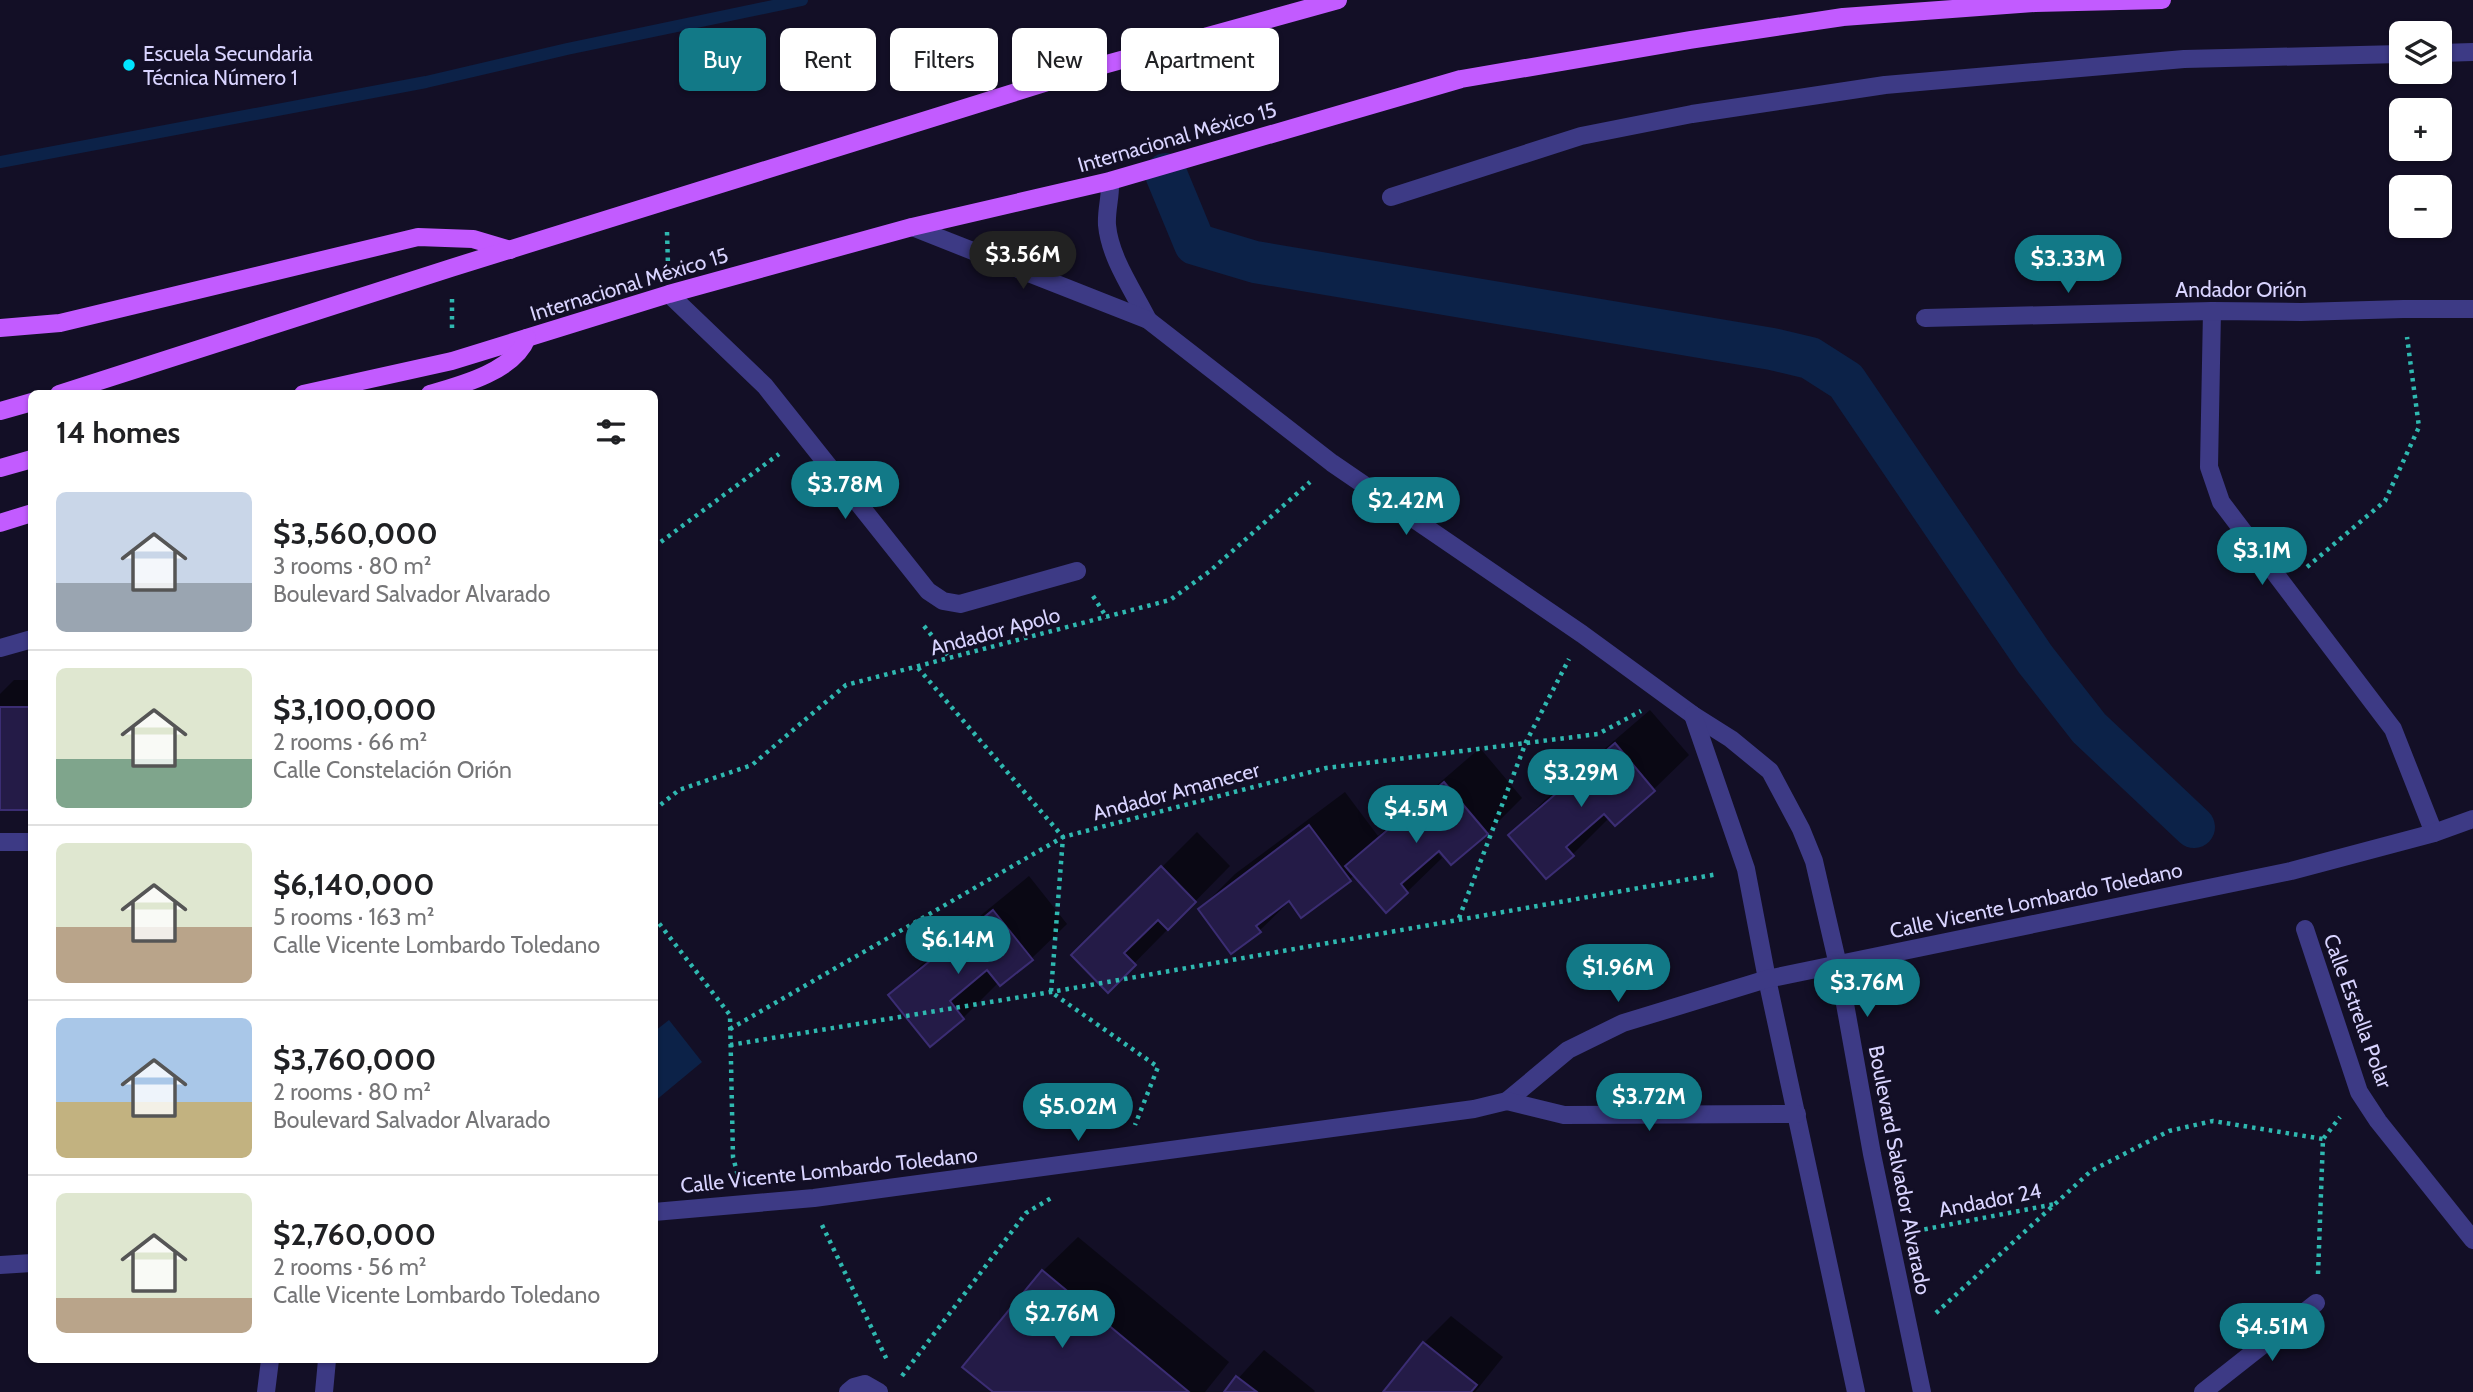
<!DOCTYPE html>
<meta charset="utf-8">
<style>
:root{--surface:#fff;--page:#f2f2f2;--text:#202124;--muted:#757577;--line:#e0e0e0;--accent:#127987}
body{margin:0;font-family:Cabin,sans-serif;background:var(--page);color:var(--text);height:100vh;display:flex;flex-direction:column;font-size:26px;white-space:nowrap}
*{box-sizing:border-box;margin:0}
p{font-size:23px;color:var(--muted)}
.icon{flex:none;width:38px;height:38px;fill:none;stroke:currentColor;stroke-width:2;stroke-linecap:round;stroke-linejoin:round}
.map{position:relative;flex:1;overflow:hidden}
.side{position:absolute;left:28px;top:390px;width:630px;height:973px;display:flex;flex-direction:column;background:var(--surface);border-radius:10px;box-shadow:0 2px 5px #0004}
.side>*{flex:none}
.top-card{position:absolute;left:679px;top:28px;width:665px;height:63px;display:flex;gap:14px}
.tools{position:absolute;left:2389px;top:21px;display:grid;gap:14px}
.tools a{display:grid;place-items:center;width:63px;height:63px;border-radius:10px;background:var(--surface);box-shadow:0 2px 5px #0004;font-size:35px}
.price{position:absolute;translate:-50% -60px;padding:0 16px;border-radius:24px;background:var(--accent);color:#fff;font-size:23px;line-height:46px;filter:drop-shadow(0 2px 4px #0008)}
.price::after{content:'';position:absolute;left:50%;top:42px;width:21px;height:16px;margin-left:-10px;background:inherit;clip-path:polygon(0 0,100% 0,50% 100%)}
.price.current{background:#222;color:#fff}
ul{padding:0;list-style:none}
li{display:flex;align-items:center;gap:21px;height:175px;padding:0 28px}
li+li{border-top:2px solid var(--line)}
li span{display:grid;place-items:center;flex:none;width:196px;height:140px;border-radius:10px;color:#555}
li>.icon{margin-inline-start:auto}
span .icon{width:84px;height:84px;fill:#fffc;stroke-width:1}
li b{font-size:30px}
h2{display:flex;justify-content:space-between;align-items:center;height:84px;padding:0 28px;font-size:30px}
.pill{padding:0 24px;border-radius:10px;background:var(--surface);box-shadow:0 2px 5px #0004;font-size:24px;line-height:63px}
.pill.current{background:var(--accent);color:#fff}
.map>svg:first-child{display:block}
.water{fill:#0c2248}
.shadow{fill:#0007}
.lines{fill:none;stroke-linecap:round;stroke-linejoin:round}
.stream{stroke:#0c2248;stroke-width:12}
.canal{stroke:#0c2248;stroke-width:42}
.building{fill:#241b47;stroke:#3b2d73;stroke-width:2}
.path{stroke:#2fb8b0;stroke-width:4.5;stroke-dasharray:3.5 5;stroke-linecap:butt}
.minor{stroke:#3d3a85;stroke-width:18}
.major{stroke:#c25bff;stroke-width:18}
.poi-dot{fill:#00e5ff;stroke:#130f26;stroke-width:2.5}
.labels{text-anchor:middle;dominant-baseline:central;stroke-width:5;stroke-linejoin:round;paint-order:stroke}
.poi-label{font-size:21px;fill:#d9d4ff;stroke:#130f26;text-anchor:start}
.street-label{font-size:21px;fill:#d9d4ff;stroke:#130f26}
</style>
<div class="map">
<svg width="2473" height="1392" viewBox="0 0 2473 1392">
<rect width="100%" height="100%" fill="#130f26"/>
<polygon class="water" points="669,1020 702,1062 655,1101 655,1031"/>
<g class="shadow">
<polygon points="14,680 32,680 32,809 0,808 0,694"/>
<polygon points="1650,710 1689,755 1654,789 1615,824 1609,818 1573,854 1510,835 1545,800"/>
<polygon points="1480,748 1522,798 1487,833 1451,863 1439,848 1436,851 1442,858 1407,892 1355,874 1350,879 1291,900 1259,931 1200,909 1235,874 1345,792 1378,836"/>
<polygon points="1197,832 1230,866 1108,990 1074,955"/>
<polygon points="1029,876 1067,924 1032,958 1000,984 999,982 963,1018 891,995 925,961"/>
<polygon points="1078,1237 1229,1362 1205,1392 995,1392 1043,1271"/>
<polygon points="1451,1316 1503,1357 1475,1392 1385,1392 1424,1343"/>
<polygon points="1264,1350 1315,1391 1314,1392 1226,1392"/>
</g>
<g class="lines">
<polyline class="stream" points="0,162 426,82 567,49 802,0"/>
<polyline class="canal" points="1166,174 1195,244 1255,262 1772,349 1810,358 1846,381 2035,659 2089,728 2194,827"/>
</g>
<g class="building">
<rect x="0" y="707" width="32" height="103"/>
<polygon points="1615,743 1655,791 1615,826 1604,814 1566,847 1574,856 1546,879 1508,835"/>
<polygon points="1444,782 1488,834 1451,865 1439,851 1401,884 1408,893 1386,913 1345,866"/>
<polygon points="1309,825 1351,881 1301,918 1289,901 1256,926 1261,932 1231,954 1198,909"/>
<polygon points="1161,866 1196,902 1168,930 1158,920 1124,953 1136,965 1108,993 1071,955"/>
<polygon points="993,910 1033,960 1000,986 987,970 950,1001 964,1019 930,1047 888,995"/>
<polygon points="1042,1270 1189,1392 993,1392 962,1367"/>
<polygon points="1423,1342 1477,1385 1471,1392 1383,1392"/>
<polygon points="1236,1376 1257,1392 1224,1392"/>
</g>
<g class="lines">
<g class="path">
<polyline points="667,232 668,265"/>
<polyline points="452,299 452,332"/>
<polyline points="654,547 779,454"/>
<polyline points="2307,567 2385,501 2419,427 2407,337"/>
<polyline points="1093,596 1107,618"/>
<polyline points="924,626 951,659"/>
<polyline points="918,668 1063,837 1051,992 1158,1067 1135,1125"/>
<polyline points="654,810 679,790 752,765 846,685 1170,600 1210,571 1310,482"/>
<polyline points="654,917 730,1015 733,1157 738,1176"/>
<polyline points="1459,918 1526,742 1569,659"/>
<polyline points="730,1029 1063,837 1326,768 1598,734 1641,711"/>
<polyline points="730,1045 1051,992 1718,874"/>
<polyline points="822,1225 888,1362"/>
<polyline points="1916,1231 2055,1204"/>
<polyline points="2318,1274 2323,1139 2340,1117"/>
<polyline points="1936,1313 2091,1171 2169,1131 2213,1121 2323,1139"/>
<polyline points="902,1376 1026,1213 1053,1197"/>
</g>
<g class="minor">
<polyline points="2440,53 2473,52"/>
<path d="M 1110,181 C 1111,196 1106,210 1107,225 C 1110,258 1133,290 1148,320"/>
<polyline points="1391,197 1581,136 1692,114 1885,85 2184,59 2401,54"/>
<polyline points="912,227 1148,320 1332,463 1582,634 1693,715 1731,739 1770,771 1801,829 1814,861 1838,965 1872,1154 1922,1392"/>
<polyline points="669,294 765,386 928,591 943,601 960,604 1077,571"/>
<polyline points="2212,311 2209,467 2221,502 2393,729 2434,833"/>
<polyline points="1925,318 2212,311 2301,312 2403,309 2473,309"/>
<polyline points="0,648 32,639"/>
<polyline points="1693,715 1746,869 1767,979 1856,1392"/>
<polyline points="0,842 32,842"/>
<polyline points="2305,929 2359,1092 2378,1121 2473,1240"/>
<polyline points="1507,1101 1568,1050 1623,1023 1767,979 2291,871 2434,833 2473,819"/>
<polyline points="654,1212 814,1198 1474,1109 1507,1101 1564,1115 1797,1114"/>
<polyline points="0,1265 32,1263"/>
<polyline points="266,1392 270,1360"/>
<polyline points="324,1392 327,1360"/>
<polyline points="848,1392 854,1387 865,1384 879,1392"/>
<polyline points="2203,1392 2316,1303"/>
</g>
<g class="major">
<polyline points="0,328 60,323 418,237 473,239 510,250"/>
<polyline points="59,394 451,268 1096,67 1338,0"/>
<polyline points="303,394 452,361 669,294 912,227 1110,181 1461,79 1690,40 1843,17 2035,3 2162,0"/>
<path d="M 430,394 C 462,385 514,371 527,338"/>
<polyline points="0,411 32,402"/>
<polyline points="0,468 32,459"/>
<polyline points="0,523 32,513"/>
</g>
</g>
<circle class="poi-dot" cx="129" cy="65" r="7"/>
<g class="labels">
<g class="poi-label">
<text x="143" y="53">Escuela Secundaria<tspan x="143" dy="24">Técnica Número 1</tspan></text>
</g>
<g class="street-label">
<text transform="translate(1177 137) rotate(-16)">Internacional México 15</text>
<text transform="translate(629 284) rotate(-17)">Internacional México 15</text>
<text x="2241" y="289">Andador Orión</text>
<text transform="translate(995 631) rotate(-15)">Andador Apolo</text>
<text transform="translate(1176 791) rotate(-15)">Andador Amanecer</text>
<text transform="translate(2036 900) rotate(-12)">Calle Vicente Lombardo Toledano</text>
<text transform="translate(2358 1011) rotate(70)">Calle Estrella Polar</text>
<text transform="translate(829 1170) rotate(-6)">Calle Vicente Lombardo Toledano</text>
<text transform="translate(1900 1170) rotate(79)">Boulevard Salvador Alvarado</text>
<text transform="translate(1990 1200) rotate(-11)">Andador 24</text>
</g>
</g>
</svg>
<div class="tools">
<a><svg class="icon" aria-label="layers" viewBox="0 0 24 24"><path d="M12 4l9 5-9 5-9-5zM3 14l9 5 9-5"/></svg></a>
<a>+</a>
<a>−</a>
</div>
<b class="price current" style="left:1023px;top:291px">$3.56M</b>
<b class="price" style="left:2068px;top:295px">$3.33M</b>
<b class="price" style="left:845px;top:521px">$3.78M</b>
<b class="price" style="left:1406px;top:537px">$2.42M</b>
<b class="price" style="left:2262px;top:587px">$3.1M</b>
<b class="price" style="left:1581px;top:809px">$3.29M</b>
<b class="price" style="left:1416px;top:845px">$4.5M</b>
<b class="price" style="left:958px;top:976px">$6.14M</b>
<b class="price" style="left:1618px;top:1004px">$1.96M</b>
<b class="price" style="left:1867px;top:1019px">$3.76M</b>
<b class="price" style="left:1649px;top:1133px">$3.72M</b>
<b class="price" style="left:1078px;top:1143px">$5.02M</b>
<b class="price" style="left:1062px;top:1350px">$2.76M</b>
<b class="price" style="left:2272px;top:1363px">$4.51M</b>
<div class="top-card">
<a class="pill current">Buy</a>
<a class="pill">Rent</a>
<a class="pill">Filters</a>
<a class="pill">New</a>
<a class="pill">Apartment</a>
</div>
<section class="side">
<h2>14 homes<svg class="icon" aria-label="filters" viewBox="0 0 24 24"><path d="M4 7h16M4 17h16"/><circle cx="9" cy="7" r="2"/><circle cx="15" cy="17" r="2"/></svg></h2>
<ul>
<li><span style="background:linear-gradient(#c9d6e8 65%,#9aa5b1 0)"><svg class="icon" aria-label="home" viewBox="0 0 24 24"><path d="M3 11l9-7 9 7M6 9v11h12V9"/></svg></span><div><b>$3,560,000</b><p>3 rooms · 80 m²</p><p>Boulevard Salvador Alvarado</p></div></li>
<li><span style="background:linear-gradient(#dfe7d0 65%,#7fa58c 0)"><svg class="icon" aria-label="home" viewBox="0 0 24 24"><path d="M3 11l9-7 9 7M6 9v11h12V9"/></svg></span><div><b>$3,100,000</b><p>2 rooms · 66 m²</p><p>Calle Constelación Orión</p></div></li>
<li><span style="background:linear-gradient(#dfe7d0 60%,#b9a48a 0)"><svg class="icon" aria-label="home" viewBox="0 0 24 24"><path d="M3 11l9-7 9 7M6 9v11h12V9"/></svg></span><div><b>$6,140,000</b><p>5 rooms · 163 m²</p><p>Calle Vicente Lombardo Toledano</p></div></li>
<li><span style="background:linear-gradient(#a9c7e8 60%,#c2b280 0)"><svg class="icon" aria-label="home" viewBox="0 0 24 24"><path d="M3 11l9-7 9 7M6 9v11h12V9"/></svg></span><div><b>$3,760,000</b><p>2 rooms · 80 m²</p><p>Boulevard Salvador Alvarado</p></div></li>
<li><span style="background:linear-gradient(#dfe7d0 75%,#b9a48a 0)"><svg class="icon" aria-label="home" viewBox="0 0 24 24"><path d="M3 11l9-7 9 7M6 9v11h12V9"/></svg></span><div><b>$2,760,000</b><p>2 rooms · 56 m²</p><p>Calle Vicente Lombardo Toledano</p></div></li>
</ul>
</section>
</div>
